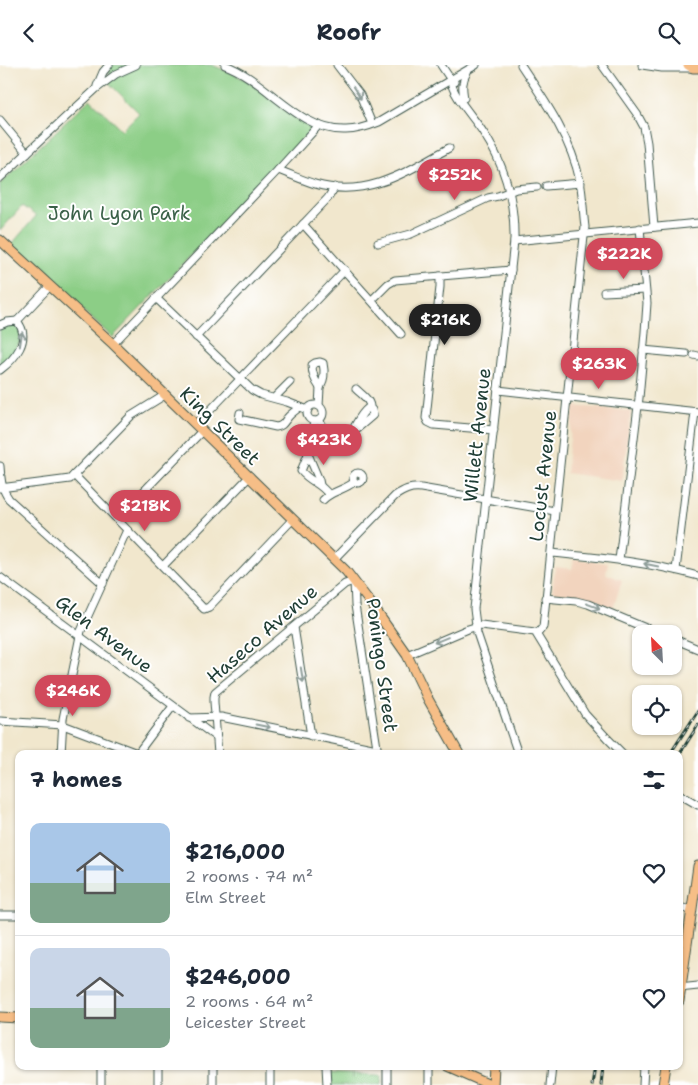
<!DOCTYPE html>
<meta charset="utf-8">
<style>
:root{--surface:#fff;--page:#f2f2f3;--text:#1f2937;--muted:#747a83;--line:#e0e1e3;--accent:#d1495b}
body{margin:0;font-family:"Shantell Sans",sans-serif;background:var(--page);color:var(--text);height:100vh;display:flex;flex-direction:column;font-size:19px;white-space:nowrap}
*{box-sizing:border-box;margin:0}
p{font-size:16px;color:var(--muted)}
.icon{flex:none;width:28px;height:28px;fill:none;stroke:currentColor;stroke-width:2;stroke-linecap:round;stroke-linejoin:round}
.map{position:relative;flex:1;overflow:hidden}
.side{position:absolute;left:15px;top:685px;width:668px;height:320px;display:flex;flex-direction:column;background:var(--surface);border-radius:10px;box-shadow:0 1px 4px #0004}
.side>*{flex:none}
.needle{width:32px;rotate:336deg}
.controls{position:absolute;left:632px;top:560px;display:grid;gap:10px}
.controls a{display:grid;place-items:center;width:50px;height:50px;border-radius:10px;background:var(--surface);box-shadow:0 1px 4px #0004;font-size:25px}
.price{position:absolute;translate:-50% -42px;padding:0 11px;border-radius:18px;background:var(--accent);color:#fff;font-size:16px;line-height:32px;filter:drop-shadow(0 1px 2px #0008)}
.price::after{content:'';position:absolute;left:50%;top:30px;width:15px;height:11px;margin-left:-8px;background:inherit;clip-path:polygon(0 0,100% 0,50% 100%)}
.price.active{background:#222;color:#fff}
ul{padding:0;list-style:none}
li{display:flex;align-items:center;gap:15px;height:125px;padding:0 15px}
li+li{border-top:1px solid var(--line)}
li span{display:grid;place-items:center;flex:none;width:140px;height:100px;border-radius:10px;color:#555}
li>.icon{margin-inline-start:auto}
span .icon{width:60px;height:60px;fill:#fffc;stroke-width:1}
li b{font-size:21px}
h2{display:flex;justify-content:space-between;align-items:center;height:60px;padding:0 15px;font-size:21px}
header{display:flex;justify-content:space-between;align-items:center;height:65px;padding:0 15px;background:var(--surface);font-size:22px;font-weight:700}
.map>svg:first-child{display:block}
.built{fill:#f2d4be}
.green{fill:#8cce86;stroke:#56865d}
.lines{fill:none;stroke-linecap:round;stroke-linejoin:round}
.minor-casing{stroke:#3e564b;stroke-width:9}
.major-casing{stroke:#3e564b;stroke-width:11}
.minor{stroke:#fff;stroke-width:7}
.major{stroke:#f6be87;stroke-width:9}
.rail-casing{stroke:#1f3d34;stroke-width:3}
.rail{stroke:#fff;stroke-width:1;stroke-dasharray:4;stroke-linecap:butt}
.oneway{stroke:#8f9e9a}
.labels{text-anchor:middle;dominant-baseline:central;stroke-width:4;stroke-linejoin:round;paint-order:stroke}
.park-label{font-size:19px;fill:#3a6148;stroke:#fff}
.street-label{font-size:19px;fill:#1f3d34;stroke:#fff}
</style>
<header><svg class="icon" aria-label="back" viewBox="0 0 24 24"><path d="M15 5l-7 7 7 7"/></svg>Roofr<svg class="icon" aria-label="search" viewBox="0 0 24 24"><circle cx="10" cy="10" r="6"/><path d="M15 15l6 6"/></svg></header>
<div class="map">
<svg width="698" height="1020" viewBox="0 0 698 1020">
<rect width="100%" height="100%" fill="#fff"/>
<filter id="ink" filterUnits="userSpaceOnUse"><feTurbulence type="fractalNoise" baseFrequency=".02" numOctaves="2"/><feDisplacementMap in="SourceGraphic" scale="10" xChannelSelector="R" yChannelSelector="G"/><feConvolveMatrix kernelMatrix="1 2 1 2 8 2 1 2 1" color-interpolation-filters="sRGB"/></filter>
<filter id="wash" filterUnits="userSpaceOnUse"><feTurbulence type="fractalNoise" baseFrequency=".0096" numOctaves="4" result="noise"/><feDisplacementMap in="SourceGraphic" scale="20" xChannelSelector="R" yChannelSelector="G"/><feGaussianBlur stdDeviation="1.12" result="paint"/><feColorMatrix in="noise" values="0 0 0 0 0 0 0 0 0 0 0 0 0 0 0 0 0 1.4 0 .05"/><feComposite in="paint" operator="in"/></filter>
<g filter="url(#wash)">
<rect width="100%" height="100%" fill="#f1e7cd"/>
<g class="built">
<polygon points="574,341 631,346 622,416 566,408"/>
<polygon points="574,494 608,498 606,509 622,515 613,544 585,532 552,528 555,502 572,504"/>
</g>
<g class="green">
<polygon points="112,0 212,0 234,9 248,16 294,52 312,63 310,66 113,272 112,272 11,180 36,151 22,141 0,166 0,119 90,34 122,65 139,48 109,18 110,2"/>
<path d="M 10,258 C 16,259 20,262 20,268 C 22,283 9,293 0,302 L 0,263 Z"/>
<polygon points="331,1008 352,1009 352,1013 353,1013 353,1009 382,1010 381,1020 331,1020"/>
</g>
</g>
<g filter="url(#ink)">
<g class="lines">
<defs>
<g id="minor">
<path d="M 225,0 C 267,15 299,67 346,65 C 358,65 369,61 379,57 L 476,0"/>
<polyline points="337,0 360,30 372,59"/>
<polyline points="441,0 451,15 454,17"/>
<path d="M 521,0 C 545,36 571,73 580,116 C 583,131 583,147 585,162 L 543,562 L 537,569"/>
<polyline points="602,0 637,49 644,62 647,78 654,162"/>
<polyline points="642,0 662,3 693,3"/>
<path d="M 451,15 C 451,29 475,54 483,67 C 505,100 515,137 514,176 L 474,544 L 477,568 L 518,689"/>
<polyline points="97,21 103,7 109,0"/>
<path d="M 464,33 C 462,22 462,16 467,7"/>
<polyline points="0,55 27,88"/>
<path d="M 278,105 C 290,109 302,115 315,119 C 367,134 406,107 449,83"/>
<polyline points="0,113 96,24 116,9 136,0"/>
<polyline points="546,121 581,118"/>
<polyline points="303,159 401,269"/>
<polyline points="514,176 698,158"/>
<polyline points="378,178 411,169 488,133 498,131 516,124 537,122"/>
<polyline points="440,211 440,222 426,353 428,357 434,360 494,365"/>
<polyline points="604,227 645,225"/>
<polyline points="156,233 252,325 261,330 287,337 308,345"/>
<polyline points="372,235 388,219 395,215 511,205"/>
<polyline points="17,256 50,221"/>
<path d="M 0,260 L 7,257 L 17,256 C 32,274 15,294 0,305"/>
<polyline points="196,272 328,133 335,122"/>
<polyline points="113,279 278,105 319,60"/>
<polyline points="643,285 686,289"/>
<polyline points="694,290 698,291"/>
<path d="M 320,297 L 323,298 C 325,307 324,316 320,323 C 315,316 312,309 312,300 L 315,298 Z"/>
<path d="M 356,324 C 362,330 371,335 370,344"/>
<polyline points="498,325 698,347"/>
<polyline points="276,333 276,331 290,317"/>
<circle cx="315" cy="348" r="8"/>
<polyline points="319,341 320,323"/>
<path d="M 368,343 L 372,345 L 373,350 L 359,362 L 352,366 C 357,358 360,349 368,343 Z"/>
<path d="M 240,348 L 239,354 L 276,362 C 284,361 284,356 289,351 C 292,348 296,345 300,342"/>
<polyline points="319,355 323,362 338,374 343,374 352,366"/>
<path d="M 314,356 L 308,389 L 301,406 C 310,417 321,418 329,430"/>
<polyline points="196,360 345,205"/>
<polyline points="308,389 319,415 320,420"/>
<path d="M 0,401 C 1,413 1,424 9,434 L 103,519"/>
<circle cx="358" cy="413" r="5"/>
<polyline points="74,410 204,544 209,542 293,454"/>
<polyline points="0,423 70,414 131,351 165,330"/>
<path d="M 323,435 C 331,426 345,425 354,417"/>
<polyline points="117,454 202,366"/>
<path d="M 552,488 C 603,493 648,497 698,511"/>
<path d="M 334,494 L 395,431 C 404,425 410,422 421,423 L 555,446"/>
<polyline points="619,495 639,333 645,267 647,238 640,163"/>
<polyline points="163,501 250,411"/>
<polyline points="676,505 695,347"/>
<polyline points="0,512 217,673"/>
<polyline points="545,533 576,536 588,539 660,569"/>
<polyline points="294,562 311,671"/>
<polyline points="674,574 698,584"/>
<polyline points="407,590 468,564 481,560 535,567 585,649 607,673 623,689"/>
<polyline points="189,653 221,652 377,684"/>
<polyline points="0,656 63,660 137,688"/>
<polyline points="61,689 63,654 81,566 127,465"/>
<polyline points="137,689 173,641"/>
<polyline points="218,689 214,637 214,632 215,627 345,519 354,516 355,540 378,689"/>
<polyline points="679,729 698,740"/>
<polyline points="679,842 691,845"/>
<polyline points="0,850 19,850"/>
<polyline points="679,923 698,921"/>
<polyline points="101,1001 101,1020"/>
<polyline points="158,1001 158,1020"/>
<polyline points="326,1001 327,1020"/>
<polyline points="213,1020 213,1001"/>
<polyline points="270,1020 270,1001"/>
<polyline points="387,1020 387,1001"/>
<polyline points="429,1020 429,1001"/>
<polyline points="550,1020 552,1001"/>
<polyline points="643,1020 644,1001"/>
</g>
<g id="major">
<polyline points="688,0 693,3 698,3"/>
<polyline points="0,175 113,279 346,506 369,536 407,590 428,634 459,689"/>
<polyline points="679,936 698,801"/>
<polyline points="0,952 19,953"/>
<polyline points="447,1001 490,1020"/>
<polyline points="493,1020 494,1001"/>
<polyline points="663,1020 666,1001"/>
</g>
</defs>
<use href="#minor" class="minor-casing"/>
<use href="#major" class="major-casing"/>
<use href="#minor" class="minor"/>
<use href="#major" class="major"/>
<defs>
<g id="rail">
<polyline points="670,689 698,646"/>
<polyline points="679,690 698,660"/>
<polyline points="592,1020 595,1001"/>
<polyline points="601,1020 603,1001"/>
</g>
</defs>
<use href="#rail" class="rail-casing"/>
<use href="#rail" class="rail"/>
</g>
<defs><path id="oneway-shaft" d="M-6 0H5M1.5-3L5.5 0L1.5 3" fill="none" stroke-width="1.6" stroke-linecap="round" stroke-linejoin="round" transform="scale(1.25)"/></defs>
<g class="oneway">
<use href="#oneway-shaft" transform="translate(357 28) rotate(57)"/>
<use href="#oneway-shaft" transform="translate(21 274) rotate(-81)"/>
<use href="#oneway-shaft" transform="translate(651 500) rotate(-169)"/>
<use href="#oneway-shaft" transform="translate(593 541) rotate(20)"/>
<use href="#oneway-shaft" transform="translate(441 575) rotate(158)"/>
<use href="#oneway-shaft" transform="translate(302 610) rotate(81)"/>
<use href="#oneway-shaft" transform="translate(263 661) rotate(12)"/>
</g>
</g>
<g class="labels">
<g class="park-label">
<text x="119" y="148">John Lyon Park</text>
</g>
<g class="street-label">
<text transform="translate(220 361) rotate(44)">King Street</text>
<text transform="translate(477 370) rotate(-84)">Willett Avenue</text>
<text transform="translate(543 411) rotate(-84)">Locust Avenue</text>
<text transform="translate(104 569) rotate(37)">Glen Avenue</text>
<text transform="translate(262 569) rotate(-41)">Haseco Avenue</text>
<text transform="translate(382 600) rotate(82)">Poningo Street</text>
</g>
</g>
</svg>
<div class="controls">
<a><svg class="needle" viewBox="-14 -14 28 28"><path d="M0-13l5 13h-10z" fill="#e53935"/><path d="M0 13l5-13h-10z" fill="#747a83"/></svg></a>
<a><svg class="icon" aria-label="locate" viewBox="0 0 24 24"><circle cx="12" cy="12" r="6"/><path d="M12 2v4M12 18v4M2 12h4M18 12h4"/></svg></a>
</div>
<b class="price" style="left:455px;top:136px">$252K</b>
<b class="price" style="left:624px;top:215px">$222K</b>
<b class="price active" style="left:445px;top:281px">$216K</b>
<b class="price" style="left:599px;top:325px">$263K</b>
<b class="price" style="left:324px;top:401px">$423K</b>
<b class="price" style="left:145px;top:467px">$218K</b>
<b class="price" style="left:73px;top:652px">$246K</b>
<section class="side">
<h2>7 homes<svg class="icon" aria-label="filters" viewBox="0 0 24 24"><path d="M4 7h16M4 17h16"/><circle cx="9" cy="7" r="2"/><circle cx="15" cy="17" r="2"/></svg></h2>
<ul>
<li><span style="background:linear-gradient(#a9c7e8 60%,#7fa58c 0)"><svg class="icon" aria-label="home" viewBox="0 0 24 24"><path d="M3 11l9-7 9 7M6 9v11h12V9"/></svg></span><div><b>$216,000</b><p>2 rooms · 74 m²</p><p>Elm Street</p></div><svg class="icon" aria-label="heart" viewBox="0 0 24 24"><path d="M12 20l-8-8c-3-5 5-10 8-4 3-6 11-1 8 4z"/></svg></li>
<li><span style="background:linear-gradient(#c9d6e8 60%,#7fa58c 0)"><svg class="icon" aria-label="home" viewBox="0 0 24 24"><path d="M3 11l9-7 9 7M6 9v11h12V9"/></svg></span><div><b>$246,000</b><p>2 rooms · 64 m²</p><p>Leicester Street</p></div><svg class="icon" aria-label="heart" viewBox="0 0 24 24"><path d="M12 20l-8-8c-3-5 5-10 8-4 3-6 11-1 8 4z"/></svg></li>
</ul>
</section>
</div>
